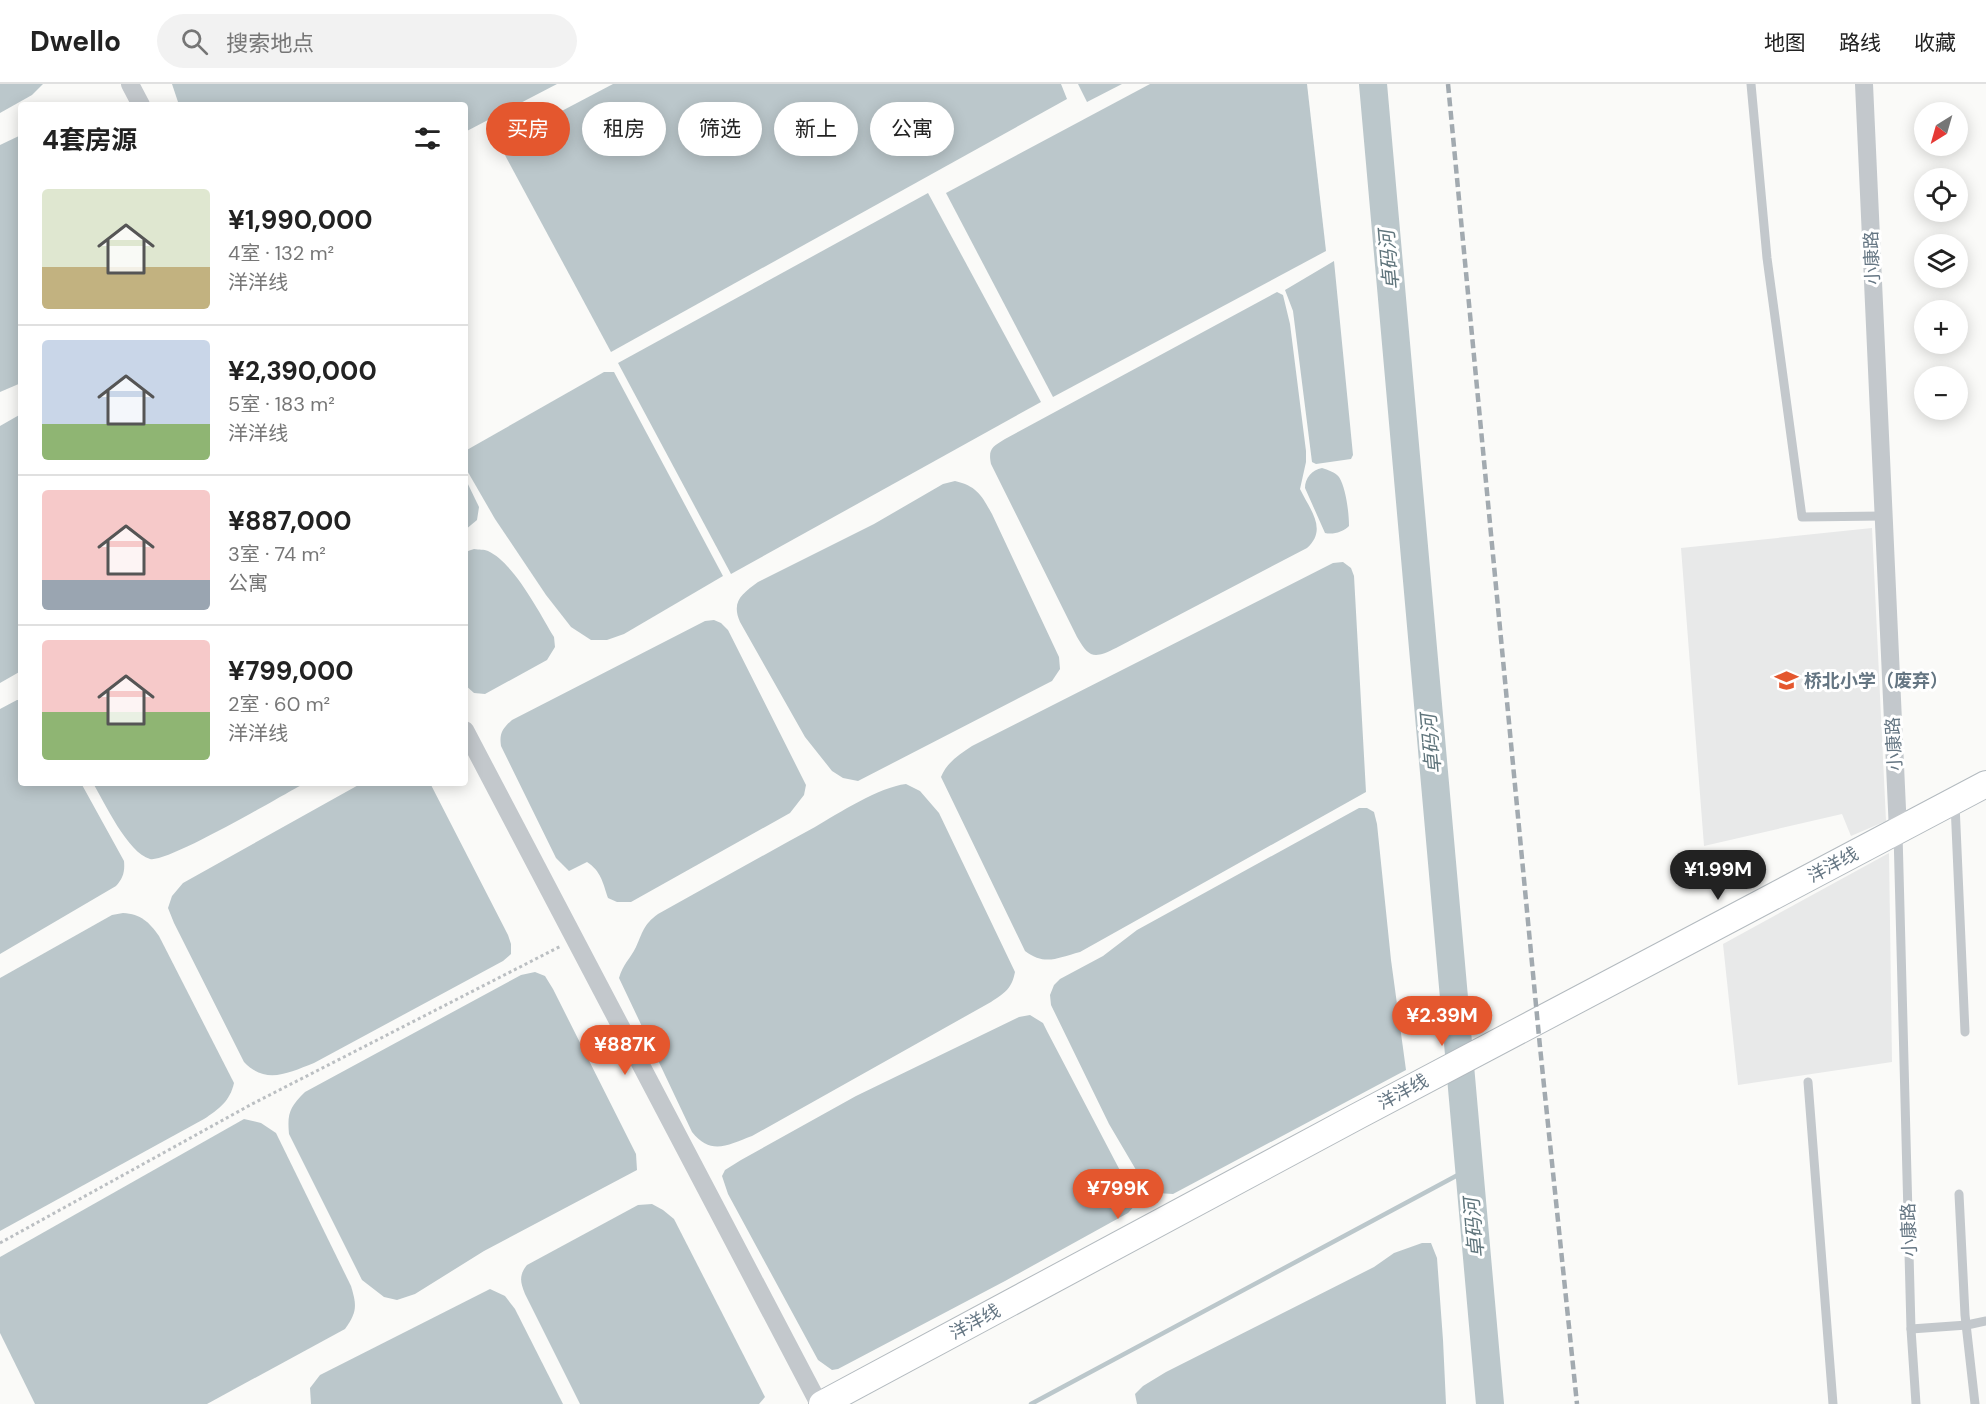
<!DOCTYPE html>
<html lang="zh">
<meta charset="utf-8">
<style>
:root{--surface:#fff;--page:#f2f2f2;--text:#222;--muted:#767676;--line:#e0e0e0;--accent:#e4572e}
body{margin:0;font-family:"DM Sans","Noto Sans SC",sans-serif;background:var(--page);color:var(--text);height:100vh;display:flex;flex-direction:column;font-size:22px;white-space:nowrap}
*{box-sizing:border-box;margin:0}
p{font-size:20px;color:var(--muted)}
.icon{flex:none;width:33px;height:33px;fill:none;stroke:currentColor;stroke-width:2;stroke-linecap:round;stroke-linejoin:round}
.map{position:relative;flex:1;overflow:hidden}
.panel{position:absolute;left:18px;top:18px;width:450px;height:684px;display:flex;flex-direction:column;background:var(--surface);border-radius:6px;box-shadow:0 3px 15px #0003}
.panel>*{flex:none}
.hud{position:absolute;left:486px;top:18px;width:570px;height:54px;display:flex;gap:12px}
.needle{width:39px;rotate:217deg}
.buttons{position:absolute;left:1914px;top:18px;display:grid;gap:12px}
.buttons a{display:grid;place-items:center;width:54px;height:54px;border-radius:50%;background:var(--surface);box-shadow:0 3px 15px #0003;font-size:30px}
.price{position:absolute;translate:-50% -51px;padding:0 14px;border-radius:21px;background:var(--accent);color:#fff;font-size:20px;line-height:39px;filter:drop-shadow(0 2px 3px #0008)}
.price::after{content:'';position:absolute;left:50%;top:36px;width:18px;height:14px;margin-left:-9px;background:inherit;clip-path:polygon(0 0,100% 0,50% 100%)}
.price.current{background:#222;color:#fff}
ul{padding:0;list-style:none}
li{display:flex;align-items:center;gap:18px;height:150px;padding:0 24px}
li+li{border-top:2px solid var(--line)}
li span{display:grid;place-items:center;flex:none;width:168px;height:120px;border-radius:6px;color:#555}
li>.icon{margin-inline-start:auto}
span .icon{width:72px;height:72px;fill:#fffc;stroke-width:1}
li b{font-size:26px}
h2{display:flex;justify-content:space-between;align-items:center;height:72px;padding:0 24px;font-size:26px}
.tag{padding:0 21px;border-radius:27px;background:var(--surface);box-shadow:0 3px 15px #0003;font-size:21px;line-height:54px}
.tag.current{background:var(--accent);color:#fff}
header{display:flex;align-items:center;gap:36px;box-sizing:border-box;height:84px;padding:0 30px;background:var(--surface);border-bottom:2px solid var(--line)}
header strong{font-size:28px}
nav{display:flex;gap:33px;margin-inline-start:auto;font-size:21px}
.search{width:420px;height:54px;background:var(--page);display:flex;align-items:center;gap:15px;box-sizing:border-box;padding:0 21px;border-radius:33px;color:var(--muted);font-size:22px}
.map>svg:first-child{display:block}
.built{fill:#e8e9e9}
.water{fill:#bbc7cb}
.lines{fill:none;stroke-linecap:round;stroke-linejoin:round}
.stream{stroke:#bbc7cb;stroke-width:4.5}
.river{stroke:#bbc7cb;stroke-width:28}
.secondary-casing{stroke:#b3babf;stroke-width:28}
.path{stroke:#bbbfc2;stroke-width:3;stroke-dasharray:3 3;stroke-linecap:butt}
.lane{stroke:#c3c8cc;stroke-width:9}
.street{stroke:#c3c8cc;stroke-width:18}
.secondary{stroke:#fff;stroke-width:26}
.rail{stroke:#a2aab0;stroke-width:4.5;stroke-dasharray:9 4.5;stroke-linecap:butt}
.labels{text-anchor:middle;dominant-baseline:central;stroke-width:6;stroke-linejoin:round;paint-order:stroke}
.street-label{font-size:18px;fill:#657683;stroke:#fff}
.poi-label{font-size:18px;font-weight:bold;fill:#657683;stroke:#fff;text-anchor:start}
.water-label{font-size:20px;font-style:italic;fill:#60757c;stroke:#fff}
</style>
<header>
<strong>Dwello</strong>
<div class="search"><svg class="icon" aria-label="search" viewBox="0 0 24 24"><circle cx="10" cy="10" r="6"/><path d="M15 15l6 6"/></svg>搜索地点</div>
<nav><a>地图</a><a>路线</a><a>收藏</a></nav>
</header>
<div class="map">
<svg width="1986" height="1320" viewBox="0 0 1986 1320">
<rect width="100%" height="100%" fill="#fafaf8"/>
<g class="built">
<polygon points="1872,444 1886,737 1851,752 1842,730 1704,762 1681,464"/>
<polygon points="1889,769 1892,978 1738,1001 1723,860"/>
</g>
<g class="water">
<polygon points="0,0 43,0 32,11 0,29"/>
<polygon points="172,0 557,0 465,48 465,21 179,21"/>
<polygon points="613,0 1061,0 1067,15 611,268 499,60"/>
<polygon points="1078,0 1122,0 1087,18"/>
<polygon points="1150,0 1307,0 1326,167 1053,313 946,109"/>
<polygon points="21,51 21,299 0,308 0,61"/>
<polygon points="928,109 1041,318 731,490 618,279"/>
<polygon points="1334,177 1353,371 1351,375 1316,380 1312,378 1293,227 1285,206"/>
<path d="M 1277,208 L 1283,211 L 1290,240 L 1306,367 L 1306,378 L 1300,405 C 1310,426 1328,445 1307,464 L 1116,564 C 1094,575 1089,574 1077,553 L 991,380 C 988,365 992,363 1005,355 Z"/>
<polygon points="604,288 614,288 723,492 624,550 607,556 591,556 571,543 546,511 495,435 465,383 465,367"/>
<polygon points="21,330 21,587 0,599 0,342"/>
<path d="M 1322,384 C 1328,386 1335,388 1339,393 C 1346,404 1349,429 1349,442 C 1343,448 1333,451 1325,449 L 1305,404 C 1305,394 1312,386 1322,384 Z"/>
<polygon points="465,394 479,423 477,436 465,446"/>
<path d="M 955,397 C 977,402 982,412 992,430 L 1059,573 L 1060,585 L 1052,597 L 858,697 L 843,694 L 832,687 L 805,653 L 740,538 C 731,517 742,510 758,498 L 874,440 L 943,400 Z"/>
<path d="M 474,465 C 479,466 484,465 488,467 C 514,479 539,528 554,553 L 555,563 L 547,576 L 485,610 L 474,609 L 465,601 L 465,468 Z"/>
<path d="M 1343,478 L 1351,484 L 1354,492 L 1366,708 L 1080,868 C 1057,874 1045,882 1025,867 L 941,693 C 947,678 959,671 972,662 L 1333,479 Z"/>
<path d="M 714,536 L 721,539 L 728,546 L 806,701 L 804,711 L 790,729 L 631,818 L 617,818 L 608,814 C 603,799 601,787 587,778 L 569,787 L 556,774 L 501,662 C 499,649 503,644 512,636 L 705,537 Z"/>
<path d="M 17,616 L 21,616 L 21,699 L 81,699 L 124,777 C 125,788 123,794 116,802 L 0,870 L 0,625 Z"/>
<path d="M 93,699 L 305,699 C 283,711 166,780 150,775 C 128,769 104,718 93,699 Z"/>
<path d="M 362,699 L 430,699 L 508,851 L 511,860 L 511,870 L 503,877 L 314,979 C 288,989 266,1001 244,978 L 174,839 L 168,824 L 172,812 L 183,799 Z"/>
<path d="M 906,700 L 920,707 L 939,729 L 1015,888 C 1012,904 1005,909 991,918 L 752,1052 C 728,1061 711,1072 692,1048 L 619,894 C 623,880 630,875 636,863 C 643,848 643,841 658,830 C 710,801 762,772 815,743 C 839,729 879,703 906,700 Z"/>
<polygon points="1359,724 1367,724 1374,728 1377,740 1391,876 1406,986 1173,1110 1156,1109 1139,1091 1109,1040 1051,921 1050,911 1054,901 1060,895 1103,872 1137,846"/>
<path d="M 123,829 C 141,830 149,838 159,852 L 234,999 C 230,1017 219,1025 204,1035 L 0,1147 L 0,894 L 112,831 Z"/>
<path d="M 535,888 L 545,892 L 553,905 L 636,1070 L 637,1086 L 484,1167 L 415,1210 L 397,1216 L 384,1213 L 362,1196 L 289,1050 C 287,1029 290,1023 305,1008 L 521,891 Z"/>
<polygon points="1030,931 1043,939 1048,949 1137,1119 1128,1129 1005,1197 838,1285 832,1286 818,1276 728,1110 722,1092 725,1086 741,1076 856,1012 1019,933"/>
<path d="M 244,1035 L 261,1039 L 276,1049 L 351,1202 C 357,1222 357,1228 345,1245 L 207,1320 L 35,1320 L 0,1249 L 0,1173 Z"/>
<path d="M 652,1120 L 663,1126 L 674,1135 L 765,1313 L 759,1320 L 580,1320 L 525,1210 C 520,1198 519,1191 527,1181 L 638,1121 Z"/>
<polygon points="1422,1159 1431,1159 1437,1174 1443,1256 1446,1320 1137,1320 1135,1310 1143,1302 1166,1288 1374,1183 1394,1169"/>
<polygon points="490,1205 505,1212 515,1225 563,1320 311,1320 310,1304 320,1291"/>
</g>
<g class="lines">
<polyline class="stream" points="1031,1320 1469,1085"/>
<polyline class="river" points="1373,0 1490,1320"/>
<defs>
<polyline id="secondary" points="822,1320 1356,1033 1986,700"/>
</defs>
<use href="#secondary" class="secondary-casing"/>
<polyline class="path" points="0,1159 252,1020 561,862"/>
<g class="lane">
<polyline points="1751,0 1767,174 1802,433 1883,432"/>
<polyline points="1955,720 1965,948"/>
<polyline points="1898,749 1911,1245 1916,1320"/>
<polyline points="1808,998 1833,1320"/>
<polyline points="1959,1110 1965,1231 1975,1320"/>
<polyline points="1911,1245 1967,1241 1986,1237"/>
</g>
<g class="street">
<polyline points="130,0 141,21"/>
<polyline points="1864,0 1898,747"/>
<polyline points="465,646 819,1320"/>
</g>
<use href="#secondary" class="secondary"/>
<polyline class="rail" points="1448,0 1540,963 1577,1320"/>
</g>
<defs>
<symbol id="school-bare" viewBox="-9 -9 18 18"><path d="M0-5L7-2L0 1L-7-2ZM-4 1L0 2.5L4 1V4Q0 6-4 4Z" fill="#e4572e" stroke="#fff" stroke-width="2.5" paint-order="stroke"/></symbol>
</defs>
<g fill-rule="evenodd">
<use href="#school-bare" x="1770" y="580" width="33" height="33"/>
</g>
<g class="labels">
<g class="street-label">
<text transform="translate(1872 174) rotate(-92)">小康路</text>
<text transform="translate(1894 660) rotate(-93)">小康路</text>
<text transform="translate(1833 781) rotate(-28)">洋洋线</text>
<text transform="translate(1403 1008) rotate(-28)">洋洋线</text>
<text transform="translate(1909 1146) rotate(-92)">小康路</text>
<text transform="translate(975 1238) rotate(-28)">洋洋线</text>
</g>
<g class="poi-label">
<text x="1804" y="597">桥北小学（废弃）</text>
</g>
<g class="water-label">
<text transform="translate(1389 176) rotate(-95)">卓码河</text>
<text transform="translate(1431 660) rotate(-95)">卓码河</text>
<text transform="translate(1474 1144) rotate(-95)">卓码河</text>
</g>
</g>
</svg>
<div class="buttons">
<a><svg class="needle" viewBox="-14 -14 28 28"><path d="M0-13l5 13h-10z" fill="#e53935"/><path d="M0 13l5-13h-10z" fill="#767676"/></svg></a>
<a><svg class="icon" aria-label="locate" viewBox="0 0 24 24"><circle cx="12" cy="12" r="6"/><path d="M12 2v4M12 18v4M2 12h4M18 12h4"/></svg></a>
<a><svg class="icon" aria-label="layers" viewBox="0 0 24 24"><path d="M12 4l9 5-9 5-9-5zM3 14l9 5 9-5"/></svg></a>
<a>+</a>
<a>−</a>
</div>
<b class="price current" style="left:1718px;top:817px">¥1.99M</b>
<b class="price" style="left:1442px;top:963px">¥2.39M</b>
<b class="price" style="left:625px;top:992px">¥887K</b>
<b class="price" style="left:1118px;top:1136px">¥799K</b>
<div class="hud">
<a class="tag current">买房</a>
<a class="tag">租房</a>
<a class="tag">筛选</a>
<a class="tag">新上</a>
<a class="tag">公寓</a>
</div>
<section class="panel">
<h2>4套房源<svg class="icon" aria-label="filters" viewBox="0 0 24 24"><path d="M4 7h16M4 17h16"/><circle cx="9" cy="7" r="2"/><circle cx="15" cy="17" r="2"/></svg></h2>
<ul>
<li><span style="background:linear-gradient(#dfe7d0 65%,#c2b280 0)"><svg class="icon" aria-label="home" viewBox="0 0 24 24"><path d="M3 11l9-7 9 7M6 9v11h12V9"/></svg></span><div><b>¥1,990,000</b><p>4室 · 132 m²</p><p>洋洋线</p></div></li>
<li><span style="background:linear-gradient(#c9d6e8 70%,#8fb573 0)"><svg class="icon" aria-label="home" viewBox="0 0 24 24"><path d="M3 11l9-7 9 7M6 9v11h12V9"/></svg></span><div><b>¥2,390,000</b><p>5室 · 183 m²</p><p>洋洋线</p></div></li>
<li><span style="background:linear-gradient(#f6c9c9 75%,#9aa5b1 0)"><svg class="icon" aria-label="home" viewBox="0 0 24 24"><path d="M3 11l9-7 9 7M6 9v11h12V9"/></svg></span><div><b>¥887,000</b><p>3室 · 74 m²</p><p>公寓</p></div></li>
<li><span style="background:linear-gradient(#f6c9c9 60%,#8fb573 0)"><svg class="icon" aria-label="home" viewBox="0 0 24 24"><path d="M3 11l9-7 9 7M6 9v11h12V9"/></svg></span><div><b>¥799,000</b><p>2室 · 60 m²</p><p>洋洋线</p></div></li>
</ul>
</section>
</div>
